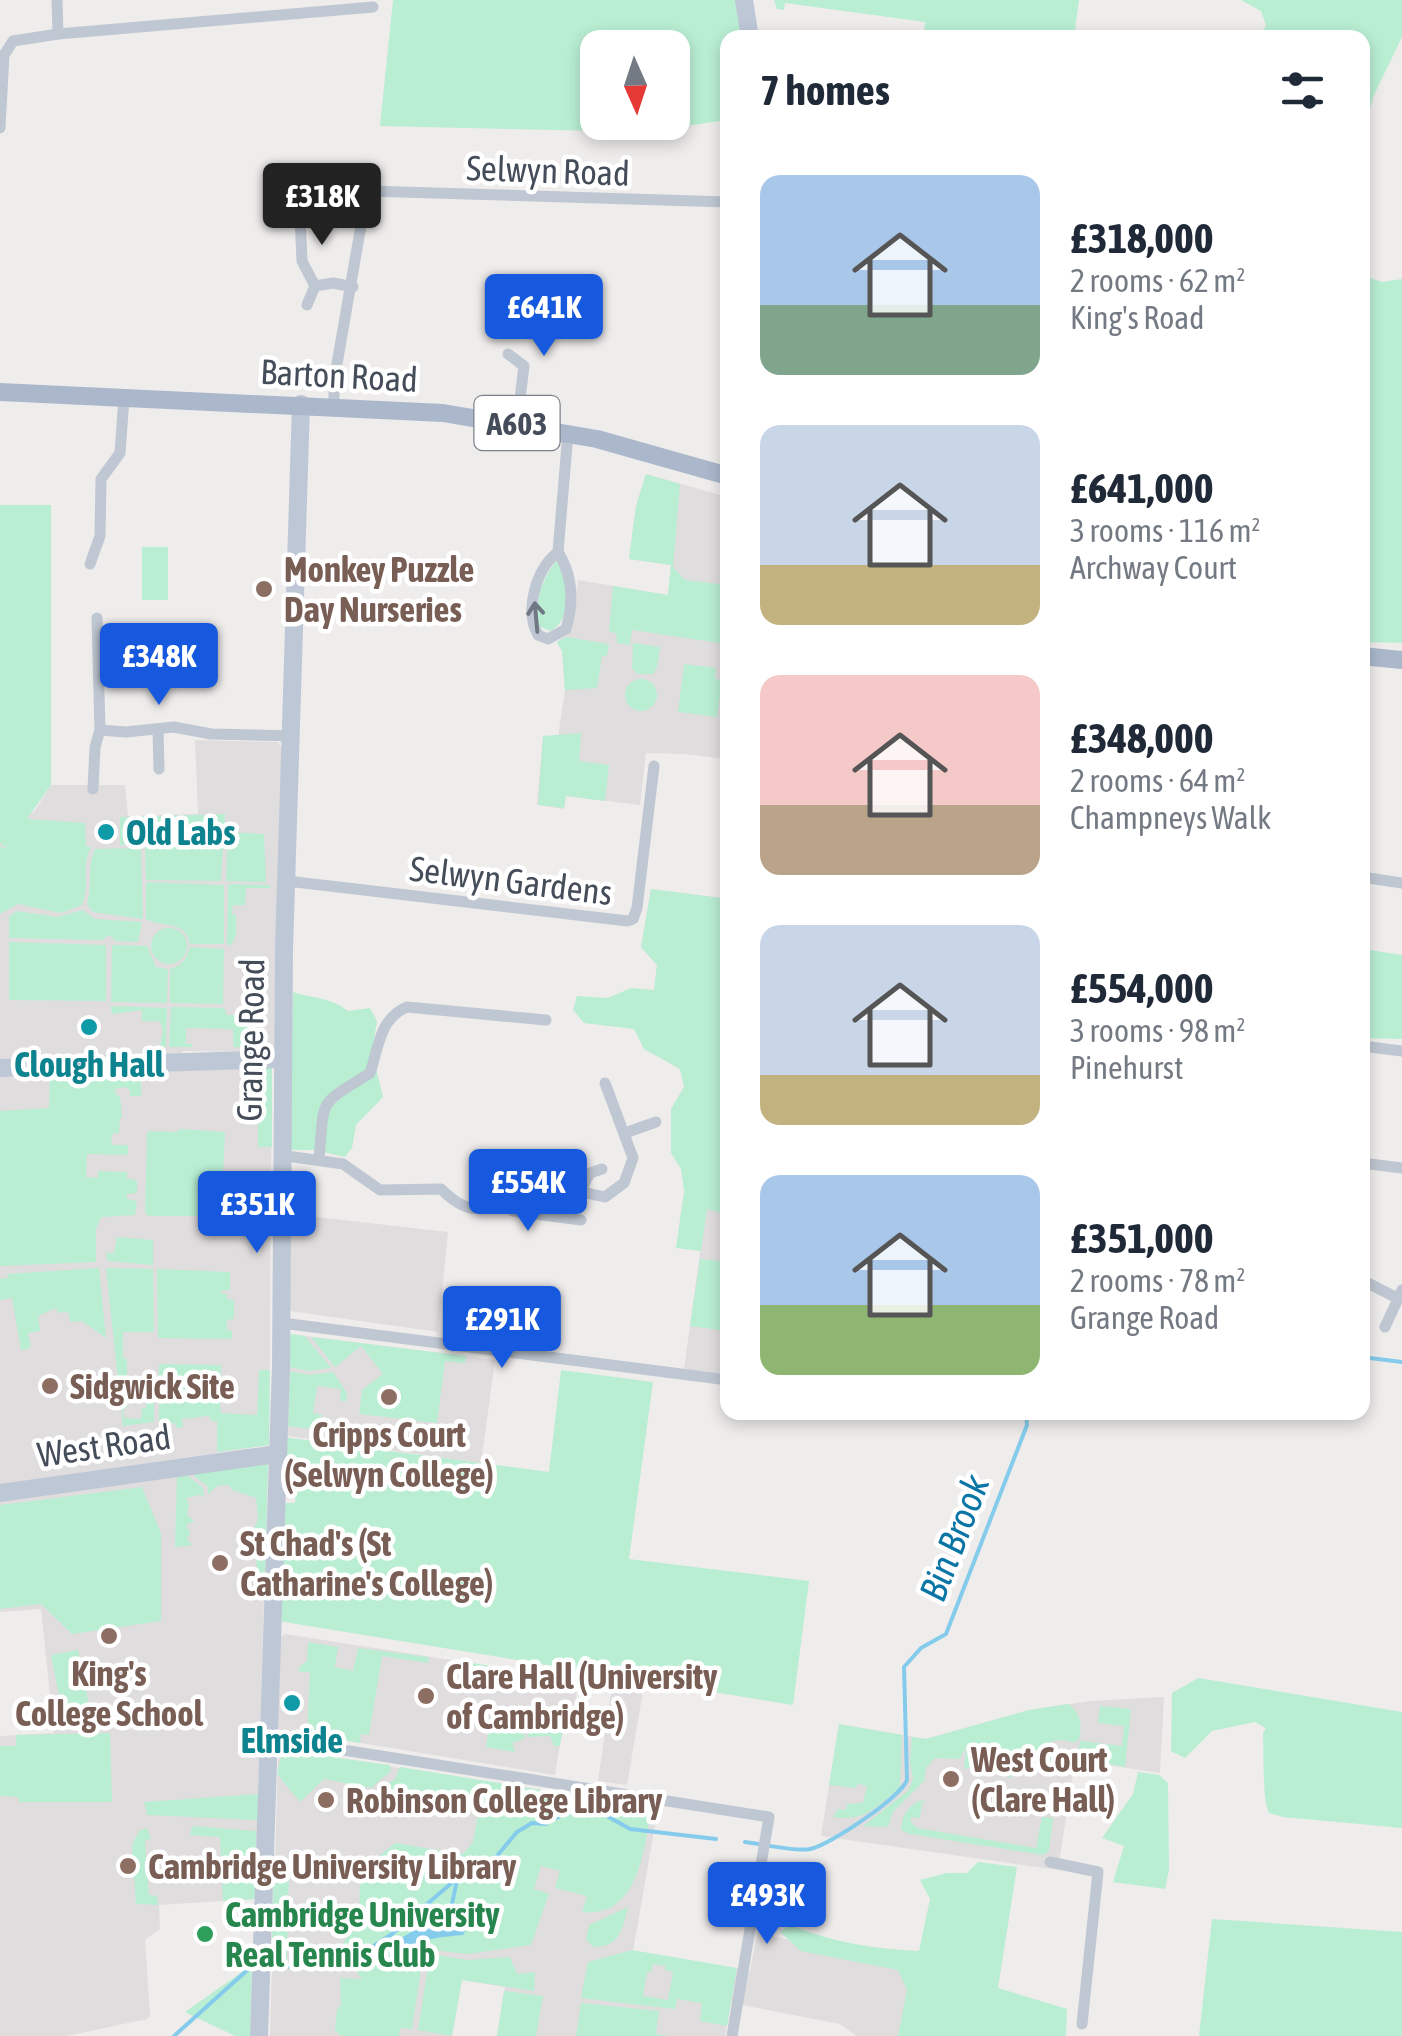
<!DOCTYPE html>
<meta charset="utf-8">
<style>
:root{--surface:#fff;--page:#f6f6f7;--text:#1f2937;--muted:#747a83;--accent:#1759de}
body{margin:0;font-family:"Asap Condensed",sans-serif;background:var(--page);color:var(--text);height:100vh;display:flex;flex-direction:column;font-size:38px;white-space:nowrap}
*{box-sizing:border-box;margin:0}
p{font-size:32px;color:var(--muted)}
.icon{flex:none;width:55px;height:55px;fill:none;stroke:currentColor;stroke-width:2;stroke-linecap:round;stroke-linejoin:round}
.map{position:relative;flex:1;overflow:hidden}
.details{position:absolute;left:720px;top:30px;width:650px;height:1390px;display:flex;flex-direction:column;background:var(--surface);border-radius:20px;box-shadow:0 5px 15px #0003}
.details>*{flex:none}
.needle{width:65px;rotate:177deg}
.buttons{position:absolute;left:580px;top:30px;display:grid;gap:20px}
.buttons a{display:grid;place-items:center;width:110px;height:110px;border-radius:20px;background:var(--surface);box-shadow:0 5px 15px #0003;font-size:50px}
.price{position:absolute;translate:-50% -85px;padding:0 22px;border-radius:10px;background:var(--accent);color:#fff;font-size:32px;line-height:65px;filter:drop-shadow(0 2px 5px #0008)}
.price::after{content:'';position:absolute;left:50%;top:60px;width:30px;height:22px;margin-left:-15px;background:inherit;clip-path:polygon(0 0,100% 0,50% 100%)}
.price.selected{background:#222;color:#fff}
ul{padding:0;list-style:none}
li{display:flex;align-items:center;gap:30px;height:250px;padding:0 40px}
li span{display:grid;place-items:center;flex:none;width:280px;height:200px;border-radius:20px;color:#555}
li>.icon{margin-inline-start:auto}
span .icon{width:120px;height:120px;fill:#fffc;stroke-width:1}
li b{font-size:42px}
h2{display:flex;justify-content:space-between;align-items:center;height:120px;padding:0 40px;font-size:42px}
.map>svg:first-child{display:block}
.education{fill:#e0ddde}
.green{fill:#b9eed3;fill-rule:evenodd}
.water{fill:#85ccec}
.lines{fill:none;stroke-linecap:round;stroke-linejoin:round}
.stream{stroke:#85ccec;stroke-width:4}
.street{stroke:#bfc7d2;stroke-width:11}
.secondary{stroke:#bec7d6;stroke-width:18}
.primary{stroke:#abb8cc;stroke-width:18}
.oneway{stroke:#6f7883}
.education-dot{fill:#8d6e63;stroke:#fff;stroke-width:4}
.culture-dot{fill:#0f9aa8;stroke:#fff;stroke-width:4}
.leisure-dot{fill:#2e9e5b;stroke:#fff;stroke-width:4}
.labels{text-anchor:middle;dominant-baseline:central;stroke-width:9;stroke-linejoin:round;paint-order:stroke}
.shield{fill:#fff;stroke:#7c828b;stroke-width:2.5}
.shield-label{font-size:32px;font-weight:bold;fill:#444d59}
.street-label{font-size:35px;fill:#444d59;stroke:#fff}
.education-label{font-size:35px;font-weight:bold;fill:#785e54;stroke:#fff;text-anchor:start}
.culture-label{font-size:35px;font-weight:bold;fill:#0d838f;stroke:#fff}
.leisure-label{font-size:35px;font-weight:bold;fill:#27864d;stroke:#fff;text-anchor:start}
.water-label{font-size:38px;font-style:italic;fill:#0b75a6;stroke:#fff}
</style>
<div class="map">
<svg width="1402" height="2036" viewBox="0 0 1402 2036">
<rect width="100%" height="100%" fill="#efecec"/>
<g class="education">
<polygon points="646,474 727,497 727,759 684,754 646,753 640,805 566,796 564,809 537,805 543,736 558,737 565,690 562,651 557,642 572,629 578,580 668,595 671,565 629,559 636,506"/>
<polygon points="195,740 278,742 282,749 275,1052 183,1051 182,1054 0,1065 0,832 34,812 51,785 125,785 128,816 198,814"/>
<polygon points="727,856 727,1374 684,1369 727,1057 649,1042 657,965 641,947 651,889 721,898"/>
<polygon points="272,1068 269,1445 0,1485 0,1075"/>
<polygon points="290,1214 448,1232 438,1332 290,1311"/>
<polygon points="290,1334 495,1360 481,1463 288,1436"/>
<polygon points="268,1464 255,1899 159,1905 160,1929 145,1940 150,2016 147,2019 67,2036 0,2036 0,1736 54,1733 41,1609 0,1612 0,1502"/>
<polygon points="285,1634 578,1680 575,1707 561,1738 555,1775 276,1729 276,1640"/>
<polygon points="612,1686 643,1691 627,1785 598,1781"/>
<polygon points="1164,1697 1160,1773 1075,1760 1058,1870 821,1836 839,1724 926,1739 1030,1710 1090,1701"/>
<polygon points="289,1751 663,1809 657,1814 633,1951 750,1971 757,1932 918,1972 908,2036 856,2036 840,2024 731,2003 725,2036 497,2036 505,1987 462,1980 452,2036 270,2036 278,1760 282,1752"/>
</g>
<g class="green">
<path d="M 393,0 L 739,0 L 745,37 L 728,38 L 727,120 L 645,132 L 380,126 ZM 598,48 L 672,48 L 672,122 L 598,122 Z"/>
<polygon points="774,0 1079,0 1074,38 919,37 924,34 925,22 785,3 784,10 777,9"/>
<polygon points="1241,0 1402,0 1402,37 1374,95 1363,132 1362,38 1260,37 1266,25 1261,11"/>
<polygon points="1363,275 1382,282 1402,279 1402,643 1363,642"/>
<polygon points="646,474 680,484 673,567 685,580 727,585 727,617 724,617 720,643 632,630 630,645 617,643 616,633 609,632 613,586 668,595 671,565 629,559 636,506"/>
<path d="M 0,505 L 51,505 L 51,785 L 27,819 L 85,823 L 86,846 L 91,847 C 80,871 91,883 82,905 L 61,913 L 18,904 L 0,914 L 0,847 L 7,848 L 0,843 Z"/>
<rect x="142" y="547" width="26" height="53"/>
<path d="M 556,561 L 559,562 C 566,583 574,620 550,631 L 539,626 C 534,599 541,582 556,561 Z"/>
<polygon points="566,637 609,644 607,656 602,656 597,688 565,690 562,651 557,642"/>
<polygon points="633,643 660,647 657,668 653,674 638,674 632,669"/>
<polygon points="684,664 716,668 715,679 722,680 717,717 678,712"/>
<circle cx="641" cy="695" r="16"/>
<polygon points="581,733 579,761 609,765 605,801 566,796 564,808 538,805 543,736"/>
<polygon points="225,814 221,881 146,880 145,844 120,845 120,817"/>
<polygon points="228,832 264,834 266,882 226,881"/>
<path d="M 141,848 L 143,919 L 93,912 L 87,904 C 93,884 86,869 95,849 Z"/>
<polygon points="727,856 727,1202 725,1214 707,1209 701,1251 676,1248 684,1191 681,1169 671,1153 671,1109 684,1087 680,1069 644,1049 634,1029 584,1023 573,1010 577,996 608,998 631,988 654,990 657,965 641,947 651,889 721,898"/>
<path d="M 146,882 L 224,885 L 224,944 L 190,944 C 186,920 163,928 146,919 Z"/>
<polygon points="228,884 269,885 271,888 246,888 245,905 233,905 232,914 236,915 236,935 231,945 227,945"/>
<polygon points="83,910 95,919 142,922 138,942 115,941 110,935 102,940 9,938 9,917 16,911 57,917"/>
<circle cx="169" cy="946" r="18"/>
<polygon points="9,942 106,945 106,1001 9,1000"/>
<polygon points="112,945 147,946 156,967 168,969 167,1003 111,1002"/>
<path d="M 190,947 L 224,949 L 223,1004 L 170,1003 L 170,969 C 183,965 186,959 190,947 Z"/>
<polygon points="1363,949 1402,955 1402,1039 1363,1038"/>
<path d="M 293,992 C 315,999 330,997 348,1011 L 370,1008 L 377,1021 L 372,1052 L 383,1097 L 356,1125 L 352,1148 L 345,1157 L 314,1150 L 289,1150 Z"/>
<polygon points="111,1006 167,1008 166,1047 160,1047 163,1030 160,1021 142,1021 142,1010 112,1014"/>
<polygon points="171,1007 224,1008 227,1015 249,1015 249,1048 233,1047 233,1029 186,1028 186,1044 192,1044 192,1047 169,1047"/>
<polygon points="256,1068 272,1068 272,1147 258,1147 258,1103 250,1096 250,1090 257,1090"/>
<polygon points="137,1071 141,1077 141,1096 130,1096 130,1090 125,1087 115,1089 116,1095 120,1096 122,1117 120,1118 119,1133 113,1133 111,1142 113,1145 128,1145 128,1155 87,1154 86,1177 98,1178 98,1171 127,1172 127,1178 137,1181 137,1193 127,1194 127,1199 137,1201 135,1215 101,1217 96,1230 96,1262 0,1266 0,1111 49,1108 50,1073"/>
<polygon points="180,1129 225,1132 221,1216 148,1216 145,1212 147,1134 149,1131 177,1132"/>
<polygon points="117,1237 153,1240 153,1265 108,1261 106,1253 114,1253"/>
<polygon points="700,1259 727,1262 727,1331 690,1326"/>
<polygon points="99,1268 106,1338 82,1321 70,1322 68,1312 58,1313 56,1308 38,1316 40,1331 28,1333 31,1348 21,1350 12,1298 0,1300 0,1279 8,1278 7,1274"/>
<polygon points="106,1268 153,1269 154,1332 123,1332 123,1358 127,1359 127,1408 123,1409 124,1418 141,1419 142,1408 146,1408 146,1401 154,1401 154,1422 123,1426"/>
<polygon points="157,1269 230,1272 230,1290 221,1291 222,1294 227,1294 227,1299 234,1300 234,1319 227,1320 227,1330 232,1331 232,1339 158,1338"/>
<polygon points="290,1334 305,1336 331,1368 309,1371 289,1367"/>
<polygon points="311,1337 466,1356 465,1363 445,1361 437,1423 359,1414 362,1390 383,1374 361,1346 335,1367"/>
<polygon points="159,1364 221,1365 221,1399 158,1397"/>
<polygon points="259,1370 270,1370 269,1445 217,1452 217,1422 210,1420 209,1416 182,1419 183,1427 176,1428 175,1423 159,1424 159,1401 220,1402 221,1413 257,1415"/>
<polygon points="561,1370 653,1382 629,1559 809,1581 793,1705 278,1621 281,1503 295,1503 296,1479 283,1478 283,1437 549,1472"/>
<polygon points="290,1371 309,1375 333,1372 347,1393 346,1401 340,1401 341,1389 317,1386 313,1413 322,1415 319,1430 288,1426"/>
<polygon points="268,1464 265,1579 258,1580 256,1557 242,1559 239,1554 257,1536 254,1530 258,1518 256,1498 232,1490 229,1485 217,1486 208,1494 208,1487 192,1474"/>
<polygon points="187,1475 203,1488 204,1497 200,1495 186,1498 189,1505 187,1515 194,1521 186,1525 190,1533 187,1540 193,1545 175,1547 177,1476"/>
<polygon points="142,1487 161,1533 161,1621 72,1634 41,1604 0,1609 0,1505"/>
<polygon points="308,1642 338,1647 335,1667 353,1671 358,1648 429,1657 428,1663 382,1656 369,1735 361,1734 360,1743 307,1734 310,1672 299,1672 300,1666 307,1661"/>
<polygon points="78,1650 89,1705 62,1711 51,1655"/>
<polygon points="472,1663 578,1680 578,1685 471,1670"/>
<path d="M 1198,1678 L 1402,1712 L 1402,1828 L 1283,1817 L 1269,1813 C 1262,1798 1264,1753 1263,1733 L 1266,1728 L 1255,1722 L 1212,1731 L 1185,1758 L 1171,1751 L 1172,1693 Z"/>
<path d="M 1068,1704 C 1082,1714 1082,1725 1079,1740 L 1073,1743 L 1064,1740 L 1052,1741 L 1052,1759 L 1059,1764 L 1057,1772 L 1014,1766 L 1012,1778 L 974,1767 L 964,1769 L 966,1748 L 959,1759 L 935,1758 L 926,1768 L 924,1781 L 893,1812 L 888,1827 L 863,1826 L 909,1790 L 913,1779 L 910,1762 L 912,1737 L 926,1739 L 1029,1710 Z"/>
<polygon points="1100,1706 1131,1709 1125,1767 1077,1759 1080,1741 1122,1746 1124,1726 1098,1723"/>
<polygon points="538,1710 565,1714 560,1746 554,1746 550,1736 527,1737 532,1719"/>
<polygon points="491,1714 524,1722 524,1739 512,1743 515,1752 486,1747"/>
<path d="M 839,1724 L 902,1735 L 900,1788 C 876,1806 867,1822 833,1817 L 838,1809 L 846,1810 L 847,1804 L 863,1803 L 867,1786 L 857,1784 L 856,1788 L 829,1785 Z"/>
<polygon points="110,1733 112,1802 19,1802 18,1797 0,1796 0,1746 16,1746 16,1735"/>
<polygon points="289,1751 390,1765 391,1771 371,1788 324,1779 300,1802 277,1774 282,1752"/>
<path d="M 400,1767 L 647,1807 L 651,1813 C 643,1852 638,1918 582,1912 L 587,1896 L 555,1888 L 560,1871 L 541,1866 L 534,1889 L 549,1894 L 531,1945 L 468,1954 L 424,1949 L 412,2029 L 400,2028 L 399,2036 L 341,2036 L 335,2030 L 337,2009 L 341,2005 L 340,1978 L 362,1979 L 347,1960 L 344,1941 L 359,1925 L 360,1872 L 395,1843 L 463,1854 L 473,1842 L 478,1815 L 472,1808 L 458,1805 L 449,1811 L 444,1810 L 446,1800 L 380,1789 L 395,1779 Z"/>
<polygon points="1138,1772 1159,1775 1168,1783 1169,1870 1165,1889 1113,1882 1124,1846 1102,1838 1133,1794"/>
<polygon points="259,1794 258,1820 147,1815 144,1802"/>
<path d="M 926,1800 L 922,1803 L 920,1818 L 911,1817 L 911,1822 L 917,1828 L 1036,1848 L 1042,1817 L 1053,1818 L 1049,1851 L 1043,1855 L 910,1834 L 901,1830 C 901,1816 911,1800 926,1800 Z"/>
<polygon points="192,1826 256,1831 255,1899 223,1901 220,1837 190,1835"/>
<polygon points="147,1828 151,1839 145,1840 149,1895 157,1896 158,1905 136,1904 132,1845 139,1831"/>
<path d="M 978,1862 L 1017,1867 L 998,1988 L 1067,2009 L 1066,2036 L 898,2036 L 907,1990 L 898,1970 L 801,1951 L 780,1932 L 790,1925 C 832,1942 874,1949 919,1951 L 930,1899 L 920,1880 L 947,1873 L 967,1873 Z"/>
<polygon points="279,1868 289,1872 287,1960 272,1958 273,1871"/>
<path d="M 628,1907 C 623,1929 619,1948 593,1947 L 586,1939 L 589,1925 Z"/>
<polygon points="1212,1919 1402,1932 1402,2036 1199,2036"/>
<path d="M 632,1950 L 737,1968 L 727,2026 L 700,2021 L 702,2003 L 677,1999 L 675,2009 L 581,1998 L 588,1962 ZM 653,1964 L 665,1966 L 665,1970 L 673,1972 L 668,2000 L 643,1996 L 647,1972 L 651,1972 Z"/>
<polygon points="430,1954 468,1960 510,1957 517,1974 535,1972 534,1991 462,1980 452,2036 418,2030"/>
<polygon points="252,1965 250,2036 235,2036 185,2012"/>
<polygon points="504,1991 543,1996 536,2036 497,2036"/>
<polygon points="581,2003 659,2011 656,2034 670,2036 576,2036"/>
</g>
<path class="water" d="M 462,1904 L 460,1917 L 470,1922 L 463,1935 C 443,1937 424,1937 411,1951 L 394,1943 L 394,1940 C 413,1936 421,1919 440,1915 L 441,1906 Z"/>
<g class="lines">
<g class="stream">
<polyline points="1362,1357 1402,1362"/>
<path d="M 745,1842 C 762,1844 795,1852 810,1849 C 830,1845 901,1797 907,1780 L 904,1667 L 921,1648 L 946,1634 L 1027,1425 L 1026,1412"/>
<polyline points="452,1904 457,1880"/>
<polyline points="267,1965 288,1967"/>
<polyline points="340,1968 392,1934 454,1881 491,1863 517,1832 532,1823 545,1824 567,1812 598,1811 630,1829 716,1839"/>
<polyline points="174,2036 253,1965"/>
</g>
<g class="street">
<polyline points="57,0 58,34"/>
<polyline points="0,128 4,55 13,41 58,34 373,7"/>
<polyline points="300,217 302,261 315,286"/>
<polyline points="307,305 315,286 333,283 353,287"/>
<polyline points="508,354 524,366 517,423"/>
<polyline points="334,405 334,381 367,191 728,202"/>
<path d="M 558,552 C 536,569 524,610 538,635 L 548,639 L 566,629 C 574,602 573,576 558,552 L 568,433"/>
<polyline points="90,564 100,536 101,479 120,453 124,398"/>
<polyline points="97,618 100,730 126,732 174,727 211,734 293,736"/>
<polyline points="158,730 159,769"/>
<polyline points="93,789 95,747 100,730"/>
<polyline points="1362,877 1402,883"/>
<polyline points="287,881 628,921 633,919 637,908 654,766"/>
<polyline points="1362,1046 1402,1051"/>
<polyline points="625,1133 656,1122"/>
<path d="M 280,1155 L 343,1164 L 380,1190 L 441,1189 C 484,1231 488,1192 533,1187 C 557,1185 581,1192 605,1197 L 624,1183 L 633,1158 L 605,1083"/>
<path d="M 319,1158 C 325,1095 317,1107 370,1073 C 379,1047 379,1019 407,1007 L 546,1020"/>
<polyline points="1362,1163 1402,1168"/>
<polyline points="580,1192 590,1173 602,1169"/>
<polyline points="502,1198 513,1211 581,1220"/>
<polyline points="1362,1280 1397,1298"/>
<polyline points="282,1323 728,1380"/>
<polyline points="1385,1327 1402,1290"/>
<polyline points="267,1738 769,1817 732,2036"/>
<polyline points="1050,1862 1098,1872 1082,2024"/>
</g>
<g class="secondary">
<polyline points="744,0 750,38"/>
<polyline points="0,1068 282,1059"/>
<polyline points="0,1493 277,1454"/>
<polyline points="259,2036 281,1367 284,949 301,404"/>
</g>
<g class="primary">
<polyline points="0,392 443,413 597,439 728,476"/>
<polyline points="1362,656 1402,660"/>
</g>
</g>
<defs><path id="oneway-shaft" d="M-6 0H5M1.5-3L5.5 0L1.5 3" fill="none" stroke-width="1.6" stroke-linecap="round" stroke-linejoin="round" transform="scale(2.5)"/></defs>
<use class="oneway" href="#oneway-shaft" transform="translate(536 617) rotate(-95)"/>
<g class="education-dot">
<circle cx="264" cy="589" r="10"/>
<circle cx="50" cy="1386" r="10"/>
<circle cx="389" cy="1397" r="10"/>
<circle cx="220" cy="1563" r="10"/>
<circle cx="109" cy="1636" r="10"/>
<circle cx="426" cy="1696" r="10"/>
<circle cx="951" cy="1779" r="10"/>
<circle cx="326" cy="1800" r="10"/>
<circle cx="128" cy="1866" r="10"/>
</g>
<g class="culture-dot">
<circle cx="106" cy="832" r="10"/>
<circle cx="89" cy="1027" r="10"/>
<circle cx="292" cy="1703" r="10"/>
</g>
<circle class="leisure-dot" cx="205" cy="1934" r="10"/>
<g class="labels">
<rect class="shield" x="474.5" y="396" width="85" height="54" rx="8"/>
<g class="shield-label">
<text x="517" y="423">A603</text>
</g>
<g class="street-label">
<text transform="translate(548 170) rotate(2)">Selwyn Road</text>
<text transform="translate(339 375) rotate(3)">Barton Road</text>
<text transform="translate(511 880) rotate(7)">Selwyn Gardens</text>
<text transform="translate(250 1040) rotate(-89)">Grange Road</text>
<text transform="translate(104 1445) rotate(-8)">West Road</text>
</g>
<g class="education-label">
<text x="284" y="569">Monkey Puzzle<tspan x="284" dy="40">Day Nurseries</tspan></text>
<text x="70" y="1386">Sidgwick Site</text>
<text x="389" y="1434" text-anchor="middle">Cripps Court<tspan x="389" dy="40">(Selwyn College)</tspan></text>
<text x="240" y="1543">St Chad's (St<tspan x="240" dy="40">Catharine's College)</tspan></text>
<text x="109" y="1673" text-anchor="middle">King's<tspan x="109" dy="40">College School</tspan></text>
<text x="446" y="1676">Clare Hall (University<tspan x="446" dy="40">of Cambridge)</tspan></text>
<text x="971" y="1759">West Court<tspan x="971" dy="40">(Clare Hall)</tspan></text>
<text x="346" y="1800">Robinson College Library</text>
<text x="148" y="1866">Cambridge University Library</text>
</g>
<g class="culture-label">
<text x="126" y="832" text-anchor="start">Old Labs</text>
<text x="89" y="1064">Clough Hall</text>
<text x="292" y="1740">Elmside</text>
</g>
<g class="leisure-label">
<text x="225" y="1914">Cambridge University<tspan x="225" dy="40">Real Tennis Club</tspan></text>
</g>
<g class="water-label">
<text transform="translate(954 1538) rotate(-69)">Bin Brook</text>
</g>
</g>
</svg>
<div class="buttons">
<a><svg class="needle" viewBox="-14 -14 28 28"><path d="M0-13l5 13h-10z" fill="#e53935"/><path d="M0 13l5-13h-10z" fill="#747a83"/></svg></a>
</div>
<b class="price selected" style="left:322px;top:248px">£318K</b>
<b class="price" style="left:544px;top:359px">£641K</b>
<b class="price" style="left:159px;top:708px">£348K</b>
<b class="price" style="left:528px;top:1234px">£554K</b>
<b class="price" style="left:257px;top:1256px">£351K</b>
<b class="price" style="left:502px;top:1371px">£291K</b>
<b class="price" style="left:767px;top:1947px">£493K</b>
<section class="details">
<h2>7 homes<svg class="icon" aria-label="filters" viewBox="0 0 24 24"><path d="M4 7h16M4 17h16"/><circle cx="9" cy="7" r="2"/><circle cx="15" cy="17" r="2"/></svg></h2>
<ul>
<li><span style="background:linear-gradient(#a9c7e8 65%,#7fa58c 0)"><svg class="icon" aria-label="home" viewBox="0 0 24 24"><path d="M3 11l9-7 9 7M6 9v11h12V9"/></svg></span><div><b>£318,000</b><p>2 rooms · 62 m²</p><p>King's Road</p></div></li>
<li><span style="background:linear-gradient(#c9d6e8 70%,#c2b280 0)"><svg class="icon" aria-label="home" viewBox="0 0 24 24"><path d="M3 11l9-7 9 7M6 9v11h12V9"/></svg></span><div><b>£641,000</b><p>3 rooms · 116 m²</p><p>Archway Court</p></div></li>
<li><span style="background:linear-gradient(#f6c9c9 65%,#b9a48a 0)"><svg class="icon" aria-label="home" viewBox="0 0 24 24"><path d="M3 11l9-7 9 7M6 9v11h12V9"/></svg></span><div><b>£348,000</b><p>2 rooms · 64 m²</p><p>Champneys Walk</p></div></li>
<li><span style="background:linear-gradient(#c9d6e8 75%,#c2b280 0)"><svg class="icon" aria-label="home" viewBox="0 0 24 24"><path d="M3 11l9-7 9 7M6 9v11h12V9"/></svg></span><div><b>£554,000</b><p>3 rooms · 98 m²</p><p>Pinehurst</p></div></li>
<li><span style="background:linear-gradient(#a9c7e8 65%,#8fb573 0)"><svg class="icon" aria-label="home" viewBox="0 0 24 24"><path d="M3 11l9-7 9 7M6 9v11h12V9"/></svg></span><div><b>£351,000</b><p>2 rooms · 78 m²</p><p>Grange Road</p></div></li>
</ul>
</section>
</div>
